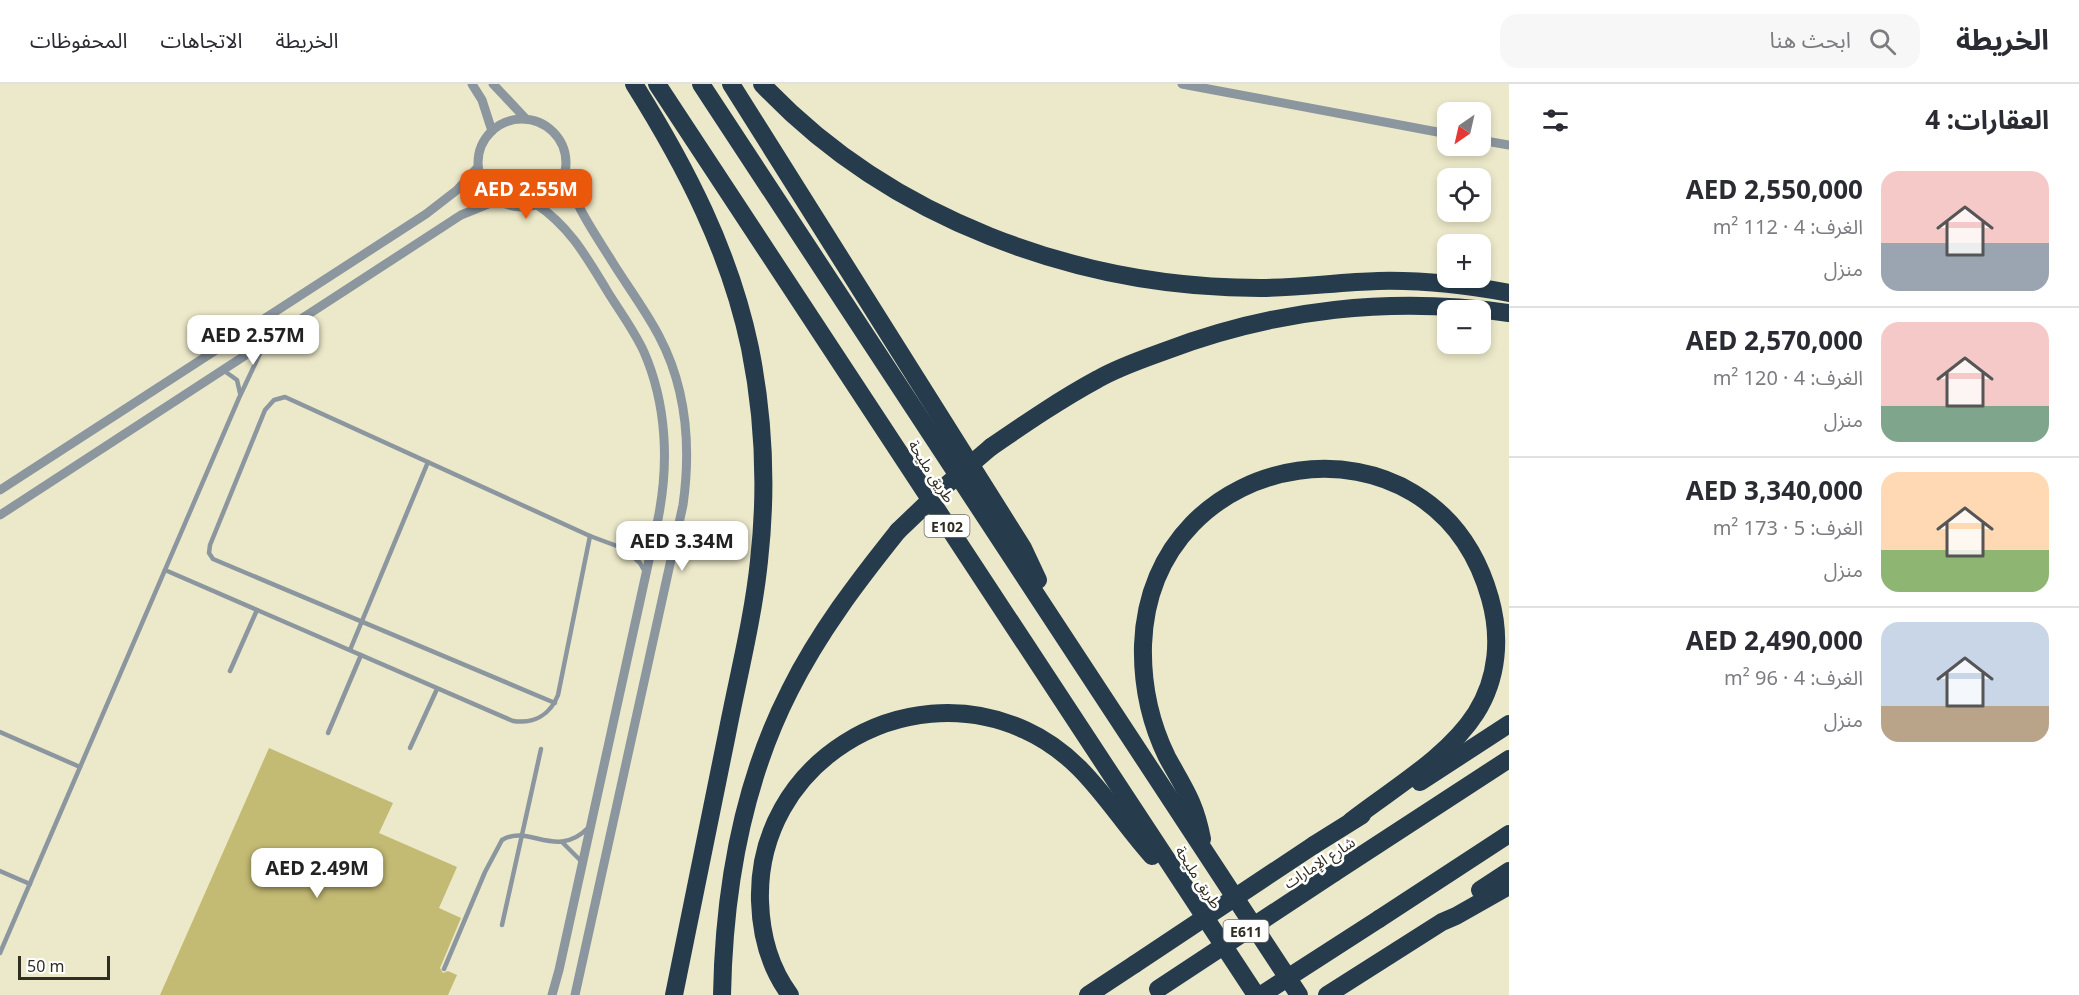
<!DOCTYPE html>
<html lang="ar">
<meta charset="utf-8">
<style>
:root{--surface:#fff;--page:#f7f7f7;--text:#2b2b33;--muted:#7c7c81;--line:#e1e1e2;--accent:#ea580c}
body{margin:0;font-family:"Noto Sans","Noto Sans Arabic",sans-serif;background:var(--page);color:var(--text);direction:rtl;height:100vh;display:flex;flex-direction:column;font-size:22px;white-space:nowrap}
*{box-sizing:border-box;margin:0}
p{font-size:20px;color:var(--muted)}
.icon{flex:none;width:33px;height:33px;fill:none;stroke:currentColor;stroke-width:2;stroke-linecap:round;stroke-linejoin:round}
.map{position:relative;flex:1;overflow:hidden;direction:ltr}
.details{display:flex;flex-direction:column;background:var(--surface);width:570px}
.details>*{flex:none}
.needle{width:39px;rotate:214deg}
.controls{position:absolute;left:1437px;top:18px;display:grid;gap:12px}
.controls a{display:grid;place-items:center;width:54px;height:54px;border-radius:12px;background:var(--surface);box-shadow:0 3px 9px #0003;font-size:30px}
.scale{position:absolute;left:18px;bottom:15px;width:92px;box-sizing:border-box;padding-left:6px;border:3px solid #302e23;border-top:0;font-size:16px;line-height:21px;white-space:nowrap;color:#302e23;-webkit-text-stroke:4px #fff;paint-order:stroke}
.price{position:absolute;translate:-50% -51px;padding:0 14px;border-radius:12px;background:#fff;color:#222;font-size:20px;line-height:39px;filter:drop-shadow(0 2px 3px #0008)}
.price::after{content:'';position:absolute;left:50%;top:36px;width:18px;height:14px;margin-left:-9px;background:inherit;clip-path:polygon(0 0,100% 0,50% 100%)}
.price.selected{background:var(--accent);color:#fff}
ul{padding:0;list-style:none}
li{display:flex;align-items:center;gap:18px;height:150px;padding:0 30px}
li+li{border-top:2px solid var(--line)}
li span{display:grid;place-items:center;flex:none;width:168px;height:120px;border-radius:18px;color:#555}
li>.icon{margin-inline-start:auto}
span .icon{width:72px;height:72px;fill:#fffc;stroke-width:1}
li b{font-size:26px}
h2{display:flex;justify-content:space-between;align-items:center;height:72px;padding:0 30px;font-size:26px}
header{display:flex;align-items:center;gap:36px;box-sizing:border-box;height:84px;padding:0 30px;background:var(--surface);border-bottom:2px solid var(--line)}
header strong{font-size:28px}
nav{display:flex;gap:33px;margin-inline-start:auto;font-size:21px}
.search{width:420px;height:54px;background:var(--page);display:flex;align-items:center;gap:15px;box-sizing:border-box;padding:0 21px;border-radius:18px;color:var(--muted);font-size:22px}
main{display:flex;flex:1;min-height:0}
.map>svg:first-child{display:block}
.building{fill:#c3ba73}
.lines{fill:none;stroke-linecap:round;stroke-linejoin:round}
.service{stroke:#8b969f;stroke-width:4.5}
.minor{stroke:#8b969f;stroke-width:9}
.motorway{stroke:#263c4d;stroke-width:18}
.motorway-bridge{stroke:#263c4d;stroke-width:18}
.labels{text-anchor:middle;dominant-baseline:central;stroke-width:5;stroke-linejoin:round;paint-order:stroke}
.shield{fill:#fff;stroke:#6e6d65;stroke-width:1.5}
.shield-label{font-size:14px;font-weight:bold;fill:#302e23}
.street-label{font-size:15px;fill:#302e23;stroke:#fff}
</style>
<header>
<strong>الخريطة</strong>
<div class="search"><svg class="icon" aria-label="search" viewBox="0 0 24 24"><circle cx="10" cy="10" r="6"/><path d="M15 15l6 6"/></svg>ابحث هنا</div>
<nav><a>الخريطة</a><a>الاتجاهات</a><a>المحفوظات</a></nav>
</header>
<main>
<section class="details">
<h2>العقارات: 4<svg class="icon" aria-label="filters" viewBox="0 0 24 24"><path d="M4 7h16M4 17h16"/><circle cx="9" cy="7" r="2"/><circle cx="15" cy="17" r="2"/></svg></h2>
<ul>
<li><span style="background:linear-gradient(#f6c9c9 60%,#9aa5b1 0)"><svg class="icon" aria-label="home" viewBox="0 0 24 24"><path d="M3 11l9-7 9 7M6 9v11h12V9"/></svg></span><div><b>AED 2,550,000</b><p>الغرف: 4 · 112 m²</p><p>منزل</p></div></li>
<li><span style="background:linear-gradient(#f6c9c9 70%,#7fa58c 0)"><svg class="icon" aria-label="home" viewBox="0 0 24 24"><path d="M3 11l9-7 9 7M6 9v11h12V9"/></svg></span><div><b>AED 2,570,000</b><p>الغرف: 4 · 120 m²</p><p>منزل</p></div></li>
<li><span style="background:linear-gradient(#ffd9b3 65%,#8fb573 0)"><svg class="icon" aria-label="home" viewBox="0 0 24 24"><path d="M3 11l9-7 9 7M6 9v11h12V9"/></svg></span><div><b>AED 3,340,000</b><p>الغرف: 5 · 173 m²</p><p>منزل</p></div></li>
<li><span style="background:linear-gradient(#c9d6e8 70%,#b9a48a 0)"><svg class="icon" aria-label="home" viewBox="0 0 24 24"><path d="M3 11l9-7 9 7M6 9v11h12V9"/></svg></span><div><b>AED 2,490,000</b><p>الغرف: 4 · 96 m²</p><p>منزل</p></div></li>
</ul>
</section>
<div class="map">
<svg width="1509" height="911" viewBox="0 0 1509 911">
<rect width="100%" height="100%" fill="#ece9ca"/>
<polygon class="building" points="269,664 393,719 379,749 457,783 439,824 461,834 440,884 443,889 448,887 457,891 448,911 160,911"/>
<g class="lines">
<g class="service">
<polyline points="223,286 237,296 240,309"/>
<path d="M 165,486 L 513,637 C 534,640 550,631 558,611 L 590,452"/>
<path d="M 645,488 L 640,479 L 625,465 C 631,457 646,454 654,447"/>
<polyline points="350,566 428,378"/>
<polyline points="230,587 257,526"/>
<polyline points="555,619 213,475 209,469 210,461 265,326 274,316 285,313 590,452 625,465"/>
<polyline points="0,648 80,683"/>
<polyline points="328,649 361,571"/>
<polyline points="410,664 437,605"/>
<polyline points="563,759 582,778"/>
<polyline points="0,787 30,800"/>
<polyline points="502,841 541,665"/>
<polyline points="0,869 239,314 263,263"/>
<path d="M 444,885 L 485,788 L 502,756 C 529,739 556,777 589,743"/>
</g>
<g class="minor">
<polyline points="472,0 482,16 492,47"/>
<polyline points="493,0 526,35"/>
<polyline points="1182,0 1448,50"/>
<circle cx="522" cy="79" r="44"/>
<polyline points="1480,56 1509,61"/>
<path d="M 565,86 C 574,121 594,148 613,179 C 628,203 646,227 659,252 C 687,305 691,364 683,421 L 575,911"/>
<path d="M 536,120 C 569,142 586,172 606,205 C 618,225 634,246 644,268 C 667,321 669,380 658,435 L 559,886 L 552,911"/>
<polyline points="0,406 426,130 457,106 478,83"/>
<polyline points="0,431 461,131 498,116"/>
</g>
<g class="motorway">
<path d="M 634,0 C 686,83 730,168 750,264 C 764,334 767,406 759,477 C 753,535 738,593 727,650 C 710,737 692,824 674,911"/>
<polyline points="657,0 1256,911"/>
<polyline points="701,0 1299,911"/>
<polyline points="731,0 1023,464 1038,496"/>
<path d="M 762,0 C 888,134 1077,204 1260,204 C 1300,204 1339,198 1378,197 C 1421,196 1467,201 1509,209"/>
<path d="M 991,363 C 1026,339 1061,315 1098,295 C 1119,283 1143,275 1165,267 C 1275,225 1393,212 1509,229"/>
<polyline points="1420,698 1509,640"/>
<path d="M 1202,755 C 1195,718 1184,704 1167,673 C 1150,638 1142,600 1143,561 C 1150,358 1434,315 1490,514 C 1501,553 1498,594 1476,629 C 1448,673 1392,705 1351,737"/>
<polyline points="1314,761 1362,731"/>
<polyline points="1334,789 1509,675"/>
<polyline points="1480,806 1509,787"/>
<polyline points="1379,835 1509,750"/>
<path d="M 722,911 C 724,806 742,700 790,606 C 819,548 858,497 898,447"/>
<path d="M 790,911 C 770,884 761,851 760,817 C 756,680 902,590 1025,646 C 1085,673 1110,725 1152,772"/>
<polyline points="1088,911 1135,880"/>
<polyline points="1327,911 1442,838 1456,832 1509,802"/>
</g>
<g class="motorway-bridge">
<polyline points="898,447 943,404 991,363"/>
<polyline points="1135,880 1314,761"/>
<polyline points="1158,905 1334,789"/>
<polyline points="1261,911 1379,835"/>
</g>
</g>
<g class="labels">
<g class="shield">
<rect x="924.5" y="431" width="45" height="22" rx="4.5"/>
<rect x="1223.5" y="836" width="45" height="22" rx="4.5"/>
</g>
<g class="shield-label">
<text x="947" y="442">E102</text>
<text x="1246" y="847">E611</text>
</g>
<g class="street-label">
<text transform="translate(932 387) rotate(57)">طريق مليحة</text>
<text transform="translate(1319 778) rotate(-33)">شارع الإمارات</text>
<text transform="translate(1199 793) rotate(57)">طريق مليحة</text>
</g>
</g>
</svg>
<div class="controls">
<a><svg class="needle" viewBox="-14 -14 28 28"><path d="M0-13l5 13h-10z" fill="#e53935"/><path d="M0 13l5-13h-10z" fill="#7c7c81"/></svg></a>
<a><svg class="icon" aria-label="locate" viewBox="0 0 24 24"><circle cx="12" cy="12" r="6"/><path d="M12 2v4M12 18v4M2 12h4M18 12h4"/></svg></a>
<a>+</a>
<a>−</a>
</div>
<div class="scale">50 m</div>
<b class="price selected" style="left:526px;top:136px">AED 2.55M</b>
<b class="price" style="left:253px;top:282px">AED 2.57M</b>
<b class="price" style="left:682px;top:488px">AED 3.34M</b>
<b class="price" style="left:317px;top:815px">AED 2.49M</b>
</div>
</main>
